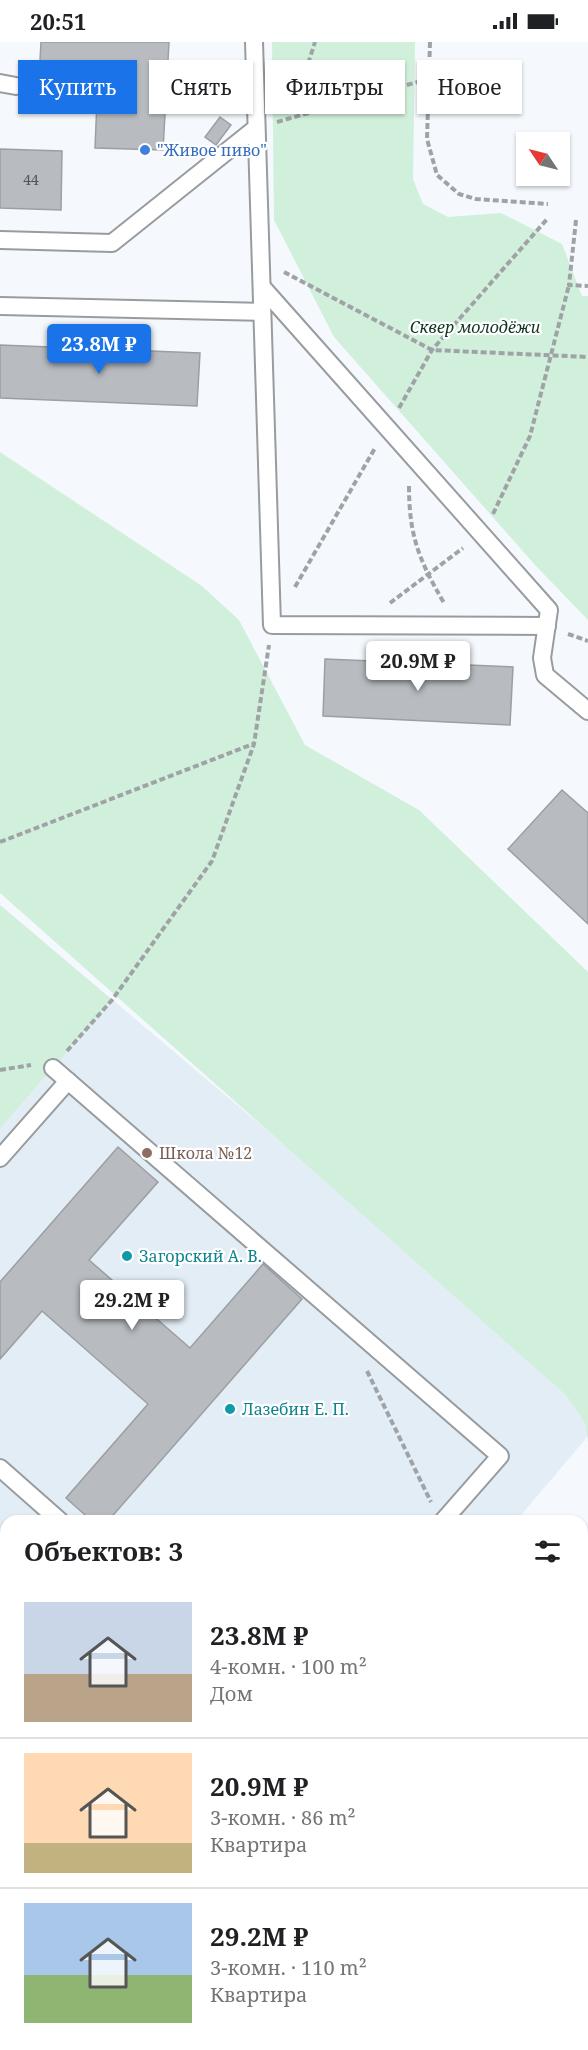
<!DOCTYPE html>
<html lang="ru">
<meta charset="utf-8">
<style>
:root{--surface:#fff;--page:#f2f2f2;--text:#202124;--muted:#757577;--line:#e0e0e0;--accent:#1a73e8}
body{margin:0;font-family:"Noto Serif",serif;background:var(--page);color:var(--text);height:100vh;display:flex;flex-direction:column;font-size:22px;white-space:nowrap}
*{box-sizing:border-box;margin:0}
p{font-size:20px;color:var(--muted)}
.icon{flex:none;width:33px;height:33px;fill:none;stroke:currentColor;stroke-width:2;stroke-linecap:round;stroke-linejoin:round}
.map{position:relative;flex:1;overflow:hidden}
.drawer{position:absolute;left:0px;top:1473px;width:588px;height:536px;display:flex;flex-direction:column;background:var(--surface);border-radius:18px 18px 0 0;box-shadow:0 2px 4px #0004}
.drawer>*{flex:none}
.top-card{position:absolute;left:18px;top:18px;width:552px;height:54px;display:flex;gap:12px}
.needle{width:39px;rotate:305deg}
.controls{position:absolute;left:516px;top:90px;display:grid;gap:12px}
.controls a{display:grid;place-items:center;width:54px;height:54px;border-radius:0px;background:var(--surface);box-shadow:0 2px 4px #0004;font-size:30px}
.price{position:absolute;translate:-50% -51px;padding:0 14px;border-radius:6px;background:#fff;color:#222;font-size:20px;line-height:39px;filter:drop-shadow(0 2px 3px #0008)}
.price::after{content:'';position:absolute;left:50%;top:36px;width:18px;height:14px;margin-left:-9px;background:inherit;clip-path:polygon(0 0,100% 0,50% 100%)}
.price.active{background:var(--accent);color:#fff}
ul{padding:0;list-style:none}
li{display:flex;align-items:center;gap:18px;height:150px;padding:0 24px}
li+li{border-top:2px solid var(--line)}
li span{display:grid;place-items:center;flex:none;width:168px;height:120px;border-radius:0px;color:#555}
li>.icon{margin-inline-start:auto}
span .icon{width:72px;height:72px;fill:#fffc;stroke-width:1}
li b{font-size:26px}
h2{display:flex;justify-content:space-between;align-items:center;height:72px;padding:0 24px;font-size:26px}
.tag{padding:0 21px;border-radius:0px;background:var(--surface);box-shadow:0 2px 4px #0004;font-size:21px;line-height:54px}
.tag.active{background:var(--accent);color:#fff}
.status{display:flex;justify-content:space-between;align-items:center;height:42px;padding:0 30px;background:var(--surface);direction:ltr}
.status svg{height:16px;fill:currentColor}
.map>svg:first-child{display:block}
.built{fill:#e3edf6}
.green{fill:#d1f0db}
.building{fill:#b8bcc0;stroke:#9b9fa2;stroke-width:1.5}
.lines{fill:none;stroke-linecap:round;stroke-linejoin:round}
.service-casing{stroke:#989c9f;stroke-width:20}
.minor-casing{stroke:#989c9f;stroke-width:36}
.path{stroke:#a0a3a6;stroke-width:4;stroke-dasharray:6 3;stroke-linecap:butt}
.service{stroke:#fff;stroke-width:16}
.minor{stroke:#fff;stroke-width:33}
.shop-dot{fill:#3f7fe0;stroke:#fff;stroke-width:2}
.education-dot{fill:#8d6e63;stroke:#fff;stroke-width:2}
.culture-dot{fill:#0f9aa8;stroke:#fff;stroke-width:2}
.labels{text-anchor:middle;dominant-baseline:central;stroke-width:4.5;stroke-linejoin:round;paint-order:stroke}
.number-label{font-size:14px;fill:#535457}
.shop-label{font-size:16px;fill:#366cbe;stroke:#fff;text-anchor:start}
.park-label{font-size:16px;font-style:italic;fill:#103521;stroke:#fff}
.education-label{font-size:16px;fill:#785e54;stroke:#fff;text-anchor:start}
.culture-label{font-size:16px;fill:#0d838f;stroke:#fff;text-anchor:start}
</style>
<div class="status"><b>20:51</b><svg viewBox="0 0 49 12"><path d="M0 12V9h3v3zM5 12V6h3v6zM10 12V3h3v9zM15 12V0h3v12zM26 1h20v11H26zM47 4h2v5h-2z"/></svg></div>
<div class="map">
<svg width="588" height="2008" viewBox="0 0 588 2008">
<rect width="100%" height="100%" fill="#f5f9fd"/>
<polygon class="built" points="0,863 588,1359 588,1394 516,1479 6,1479 6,1511 0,1506"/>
<g class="green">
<polygon points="272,0 415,0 413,137 423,162 448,175 501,171 562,202 582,254 588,254 588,578 535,523 334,295 274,178"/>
<polygon points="0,410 202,544 239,578 305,703 419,768 588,930 588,1400 585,1381 567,1354 0,851"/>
<polygon points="0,863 112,958 0,1086"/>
<polygon points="0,1515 6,1520 6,1688 0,1683"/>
<polygon points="191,2003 225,2003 220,2008 204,2008"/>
</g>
<g class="building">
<polygon points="41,0 169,0 163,108 95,106 97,58 38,56"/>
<polygon points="220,75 231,83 216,103 205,95"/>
<polygon points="0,107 62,109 61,168 0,166"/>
<polygon points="0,303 200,311 197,364 0,356"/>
<polygon points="325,617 513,625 510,683 323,674"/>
<polygon points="562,748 588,771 588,882 508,807"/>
<polygon points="118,1105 158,1140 89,1218 190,1306 263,1222 302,1257 108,1479 92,1479 66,1456 148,1362 42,1269 0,1317 0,1240"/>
<polygon points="588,1569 588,1654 582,1661 582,1576"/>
<polygon points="588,1775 588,1815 582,1810 582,1781"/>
<polygon points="0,1777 6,1783 6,1853 0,1848"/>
<polygon points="0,1964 6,1970 6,2002 43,2002 39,2008 0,2008"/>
<polygon points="332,2002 404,2002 399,2008 327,2008"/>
</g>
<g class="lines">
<defs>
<g id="service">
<polyline points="254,0 272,583 547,584"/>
<polyline points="0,41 16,44"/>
<polyline points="0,198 112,201 256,86"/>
<polyline points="262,245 549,568 542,616 545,633 588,669"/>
<polyline points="0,264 262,270"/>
<polyline points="53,1026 500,1414 443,1479"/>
<polyline points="0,1116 68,1039"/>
<polyline points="0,1426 60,1479"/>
<polyline points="582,1866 588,1871"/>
</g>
<g id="minor">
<polyline points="582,1731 588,1724"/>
<polyline points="0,1905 6,1898"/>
<polyline points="131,2002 137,2008"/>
<polyline points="290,2008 295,2002"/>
</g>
</defs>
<use href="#service" class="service-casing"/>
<use href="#minor" class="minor-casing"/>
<g class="path">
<polyline points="430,0 427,97 437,133 459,152 476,157 548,162"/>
<polyline points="300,47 315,0"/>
<polyline points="277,80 428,37"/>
<polyline points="576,178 569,243 588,244"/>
<polyline points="284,230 432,308 588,315"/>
<polyline points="399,366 432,308 548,176"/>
<path d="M 409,444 C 409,494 419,518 444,561"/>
<polyline points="493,472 530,394 569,243"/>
<polyline points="295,545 375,406"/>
<polyline points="390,561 463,506"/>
<polyline points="568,592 588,599"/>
<polyline points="0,800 253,702"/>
<polyline points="67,1009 112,958 212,819 254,702 269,603"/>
<polyline points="0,1028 31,1023"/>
<polyline points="367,1329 431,1460"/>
<polyline points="85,2008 90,2002"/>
</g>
<use href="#service" class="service"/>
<use href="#minor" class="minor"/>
</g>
<circle class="shop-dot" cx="145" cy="108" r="6"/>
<circle class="education-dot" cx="147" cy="1111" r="6"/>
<g class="culture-dot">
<circle cx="127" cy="1214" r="6"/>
<circle cx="230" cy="1367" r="6"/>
</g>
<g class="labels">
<g class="number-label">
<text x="31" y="137">44</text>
</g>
<g class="shop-label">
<text x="157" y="108">"Живое пиво"</text>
</g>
<g class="park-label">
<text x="475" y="285">Сквер молодёжи</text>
</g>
<g class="education-label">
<text x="159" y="1111">Школа №12</text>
</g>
<g class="culture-label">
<text x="139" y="1214">Загорский А. В.</text>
<text x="242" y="1367">Лазебин Е. П.</text>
</g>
</g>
</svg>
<div class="controls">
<a><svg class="needle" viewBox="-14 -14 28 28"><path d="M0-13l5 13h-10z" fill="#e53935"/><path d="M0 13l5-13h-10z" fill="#757577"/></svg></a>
</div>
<b class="price active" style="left:99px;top:333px">23.8M ₽</b>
<b class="price" style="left:418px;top:650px">20.9M ₽</b>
<b class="price" style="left:132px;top:1289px">29.2M ₽</b>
<div class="top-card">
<a class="tag active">Купить</a>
<a class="tag">Снять</a>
<a class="tag">Фильтры</a>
<a class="tag">Новое</a>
</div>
<section class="drawer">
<h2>Объектов: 3<svg class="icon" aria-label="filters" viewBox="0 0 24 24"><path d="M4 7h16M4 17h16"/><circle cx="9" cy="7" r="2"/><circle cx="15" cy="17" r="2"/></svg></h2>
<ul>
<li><span style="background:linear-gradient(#c9d6e8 60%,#b9a48a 0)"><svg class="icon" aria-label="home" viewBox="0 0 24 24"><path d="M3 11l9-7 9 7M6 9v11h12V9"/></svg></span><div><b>23.8M ₽</b><p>4-комн. · 100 m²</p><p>Дом</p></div></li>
<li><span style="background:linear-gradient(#ffd9b3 75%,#c2b280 0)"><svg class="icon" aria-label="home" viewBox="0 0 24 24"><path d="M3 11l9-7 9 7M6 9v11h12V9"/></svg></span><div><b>20.9M ₽</b><p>3-комн. · 86 m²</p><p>Квартира</p></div></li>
<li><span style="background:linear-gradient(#a9c7e8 60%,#8fb573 0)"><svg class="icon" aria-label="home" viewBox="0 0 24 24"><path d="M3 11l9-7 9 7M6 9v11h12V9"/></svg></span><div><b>29.2M ₽</b><p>3-комн. · 110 m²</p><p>Квартира</p></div></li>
</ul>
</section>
</div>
